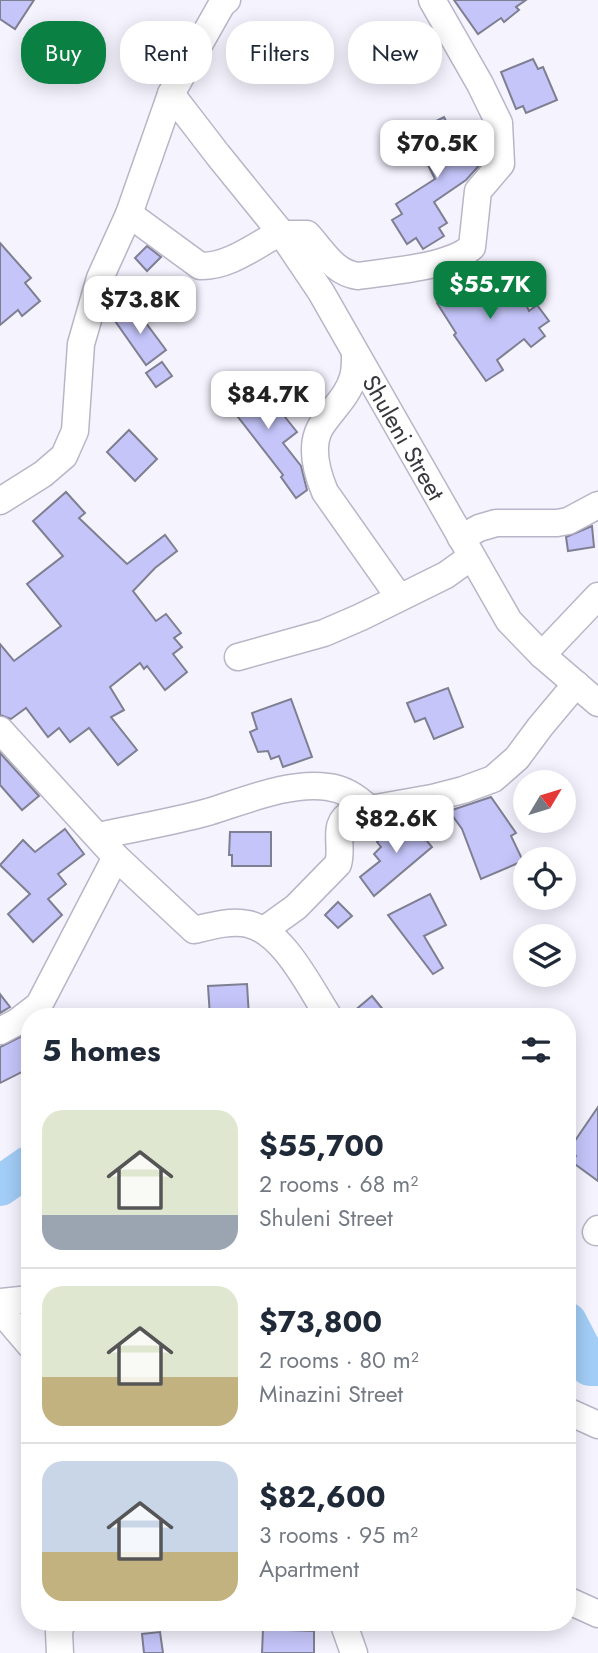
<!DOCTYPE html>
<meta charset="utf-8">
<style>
:root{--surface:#fff;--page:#f6f6f7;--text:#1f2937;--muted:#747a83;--line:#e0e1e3;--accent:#0b8043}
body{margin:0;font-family:Jost,sans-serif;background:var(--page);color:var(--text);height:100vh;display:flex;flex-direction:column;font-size:26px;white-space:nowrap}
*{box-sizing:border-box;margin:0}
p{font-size:23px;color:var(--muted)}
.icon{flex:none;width:38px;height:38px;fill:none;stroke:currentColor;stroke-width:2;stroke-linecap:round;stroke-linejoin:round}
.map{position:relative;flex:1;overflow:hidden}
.panel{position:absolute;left:21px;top:1008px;width:555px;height:623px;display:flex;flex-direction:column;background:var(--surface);border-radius:28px;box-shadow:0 4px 18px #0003}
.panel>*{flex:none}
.top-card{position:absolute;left:21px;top:21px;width:556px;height:63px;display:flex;gap:14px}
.needle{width:46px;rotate:52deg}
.fabs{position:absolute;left:513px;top:770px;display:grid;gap:14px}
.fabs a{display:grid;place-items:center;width:63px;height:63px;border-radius:50%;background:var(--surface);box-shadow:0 4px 18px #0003;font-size:35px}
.price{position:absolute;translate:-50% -60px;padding:0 16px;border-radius:14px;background:#fff;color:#222;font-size:23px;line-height:46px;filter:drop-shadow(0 2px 4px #0008)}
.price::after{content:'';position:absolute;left:50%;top:42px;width:21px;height:16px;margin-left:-10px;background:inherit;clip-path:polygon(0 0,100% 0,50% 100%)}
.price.active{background:var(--accent);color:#fff}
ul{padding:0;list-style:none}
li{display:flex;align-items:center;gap:21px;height:175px;padding:0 21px}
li+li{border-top:2px solid var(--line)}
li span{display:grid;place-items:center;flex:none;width:196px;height:140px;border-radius:21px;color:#555}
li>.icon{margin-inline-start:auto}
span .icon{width:84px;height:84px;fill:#fffc;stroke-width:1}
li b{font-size:30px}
h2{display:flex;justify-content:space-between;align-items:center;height:84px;padding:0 21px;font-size:30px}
.pill{padding:0 24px;border-radius:28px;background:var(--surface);box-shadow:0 4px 18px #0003;font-size:24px;line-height:63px}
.pill.active{background:var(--accent);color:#fff}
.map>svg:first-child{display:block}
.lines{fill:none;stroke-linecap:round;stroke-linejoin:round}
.river{stroke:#a2cdf6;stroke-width:40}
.building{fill:#c5c5fa;stroke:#7e7f90;stroke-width:2}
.minor-casing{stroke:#b9b5c7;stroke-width:29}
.minor{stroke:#fff;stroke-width:26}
.labels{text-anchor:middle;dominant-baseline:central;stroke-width:7;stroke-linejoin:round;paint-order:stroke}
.street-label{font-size:24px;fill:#38373e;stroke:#f5f3fe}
</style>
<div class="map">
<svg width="598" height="1653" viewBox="0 0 598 1653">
<rect width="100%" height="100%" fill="#f5f3fe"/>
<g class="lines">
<g class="river">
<polyline points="0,1186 30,1165"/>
<polyline points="567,1322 590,1366 598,1366"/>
</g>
</g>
<g class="building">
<polygon points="0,0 34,0 15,29 0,19"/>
<polygon points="454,0 526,0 516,7 519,10 504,22 501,18 478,34"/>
<polygon points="533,59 538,69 543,67 557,100 526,113 523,106 516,109 501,72"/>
<polygon points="444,117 455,140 469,131 485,153 485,159 466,180 434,202 447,223 439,228 444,236 423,249 416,238 407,244 392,220 402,214 396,204 435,179 412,133"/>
<polygon points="0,243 31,278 25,283 40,301 22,316 18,310 0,325"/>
<polygon points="147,246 161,257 147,271 135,258"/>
<polygon points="455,275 463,287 467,283 474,293 512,275 529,311 537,305 549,321 539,328 545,336 531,347 524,339 497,360 503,370 486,381 454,335 456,333 437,303 443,299 435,288"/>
<polygon points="134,307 166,350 146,365 115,321"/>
<polygon points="162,362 172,376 156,387 146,373"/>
<polygon points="253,377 297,432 283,443 301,466 307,490 296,498 281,477 283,475 224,399"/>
<polygon points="129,430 157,459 135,481 107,452"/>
<polygon points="66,492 85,513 79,518 127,564 165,535 177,551 155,568 133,591 156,621 166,614 181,633 174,638 182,647 173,654 187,672 165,690 147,666 144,669 140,663 110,687 124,710 111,717 137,750 118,765 89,728 70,742 59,728 48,737 26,708 11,719 0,715 0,644 14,661 61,626 27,584 63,556 33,521"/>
<polygon points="592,526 594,547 568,551 566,537"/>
<polygon points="448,688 463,727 434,739 425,718 415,722 407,703"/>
<polygon points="291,699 312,757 283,767 279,756 271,759 268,751 258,752 250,732 257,729 252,713"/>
<polygon points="0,753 39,796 22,810 0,785"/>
<polygon points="491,797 516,833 511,836 523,861 481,879 462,829 449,811"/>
<polygon points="408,818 432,847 374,896 360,877 380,861 374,854 381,847 377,842 404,819"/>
<polygon points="65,829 84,854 58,874 66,884 48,899 62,915 33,942 8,914 30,894 0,865 23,840 35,852"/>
<polygon points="230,832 271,832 271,866 232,866 232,855 229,855"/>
<polygon points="430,894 446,925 424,936 443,968 433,974 388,915"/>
<polygon points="338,902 352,916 338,928 325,915"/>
<polygon points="247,984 249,1017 210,1017 208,986"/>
<polygon points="0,994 10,1007 0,1013"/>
<polygon points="372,996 389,1017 347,1017"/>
<polygon points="30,1032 30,1068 0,1083 0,1047"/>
<polygon points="598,1107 598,1181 572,1162 576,1156 568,1151"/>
<polygon points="263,1629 314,1631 314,1653 262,1653"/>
<polygon points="160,1632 163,1653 144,1653 142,1634"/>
</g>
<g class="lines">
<defs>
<g id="minor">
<path id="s1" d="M 171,94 L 218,155 L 282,234 L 321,292 L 509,621 L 542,655 L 598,703"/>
<path d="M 129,214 L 200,266 C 229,267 256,245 281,232"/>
<path d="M 282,234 L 307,234 C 323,251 334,273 358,276 C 389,271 448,268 472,247 L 478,191 L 501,164 L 499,123 L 480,84 L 432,0"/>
<path d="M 355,355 C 355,362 355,371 353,377 C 348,397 330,411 320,428 C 310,447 317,473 325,492 L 399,597"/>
<polyline points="0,501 43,474 64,456 75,431 81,344 100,278 129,214 171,94 222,4 227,0"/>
<polyline points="461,538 479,528 496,523 557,523 568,521 598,505"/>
<polyline points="542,655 598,596"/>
<polyline points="238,657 324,633 361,617 446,575 471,557"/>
<path d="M 0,730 L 116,857 L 194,930 C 210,926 232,920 248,924 C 284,932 310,988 329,1017"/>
<path d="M 98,836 C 135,828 172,822 208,812 C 244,801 291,781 328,787 C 345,789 357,797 369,809"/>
<path d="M 264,930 L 296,907 L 338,864 C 344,844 330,823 353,812 L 432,798 L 463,790 L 493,779 L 517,758 L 540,727 L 576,684"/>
<polyline points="0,1031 17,1022 39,1005 116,857"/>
<polyline points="596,1232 598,1229"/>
<polyline points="0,1302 30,1299"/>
<polyline points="0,1310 30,1345"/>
<polyline points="567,1411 598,1425"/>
<polyline points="567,1600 598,1614"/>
<polyline points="343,1622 354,1653"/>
<polyline points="60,1653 59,1632 62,1622"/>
</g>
</defs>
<use href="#minor" class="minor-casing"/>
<use href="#minor" class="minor"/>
</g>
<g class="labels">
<g class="street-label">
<text stroke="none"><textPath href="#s1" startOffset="416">Shuleni Street</textPath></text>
</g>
</g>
</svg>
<div class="fabs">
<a><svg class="needle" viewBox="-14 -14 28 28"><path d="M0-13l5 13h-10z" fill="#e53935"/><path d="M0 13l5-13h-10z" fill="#747a83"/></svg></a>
<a><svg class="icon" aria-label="locate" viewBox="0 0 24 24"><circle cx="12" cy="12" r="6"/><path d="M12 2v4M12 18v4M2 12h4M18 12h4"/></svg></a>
<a><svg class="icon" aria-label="layers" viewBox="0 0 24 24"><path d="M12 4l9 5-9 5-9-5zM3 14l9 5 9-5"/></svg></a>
</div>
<b class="price" style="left:437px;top:180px">$70.5K</b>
<b class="price active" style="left:490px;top:321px">$55.7K</b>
<b class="price" style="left:140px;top:336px">$73.8K</b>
<b class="price" style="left:268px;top:431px">$84.7K</b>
<b class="price" style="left:396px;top:855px">$82.6K</b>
<div class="top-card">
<a class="pill active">Buy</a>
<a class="pill">Rent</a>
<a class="pill">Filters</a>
<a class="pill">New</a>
</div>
<section class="panel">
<h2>5 homes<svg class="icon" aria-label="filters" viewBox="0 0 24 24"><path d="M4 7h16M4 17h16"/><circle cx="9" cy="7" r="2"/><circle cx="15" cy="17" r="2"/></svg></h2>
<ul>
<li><span style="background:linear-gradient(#dfe7d0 75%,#9aa5b1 0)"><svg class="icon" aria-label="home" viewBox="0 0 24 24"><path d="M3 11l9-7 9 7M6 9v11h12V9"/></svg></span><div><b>$55,700</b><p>2 rooms · 68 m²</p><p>Shuleni Street</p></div></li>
<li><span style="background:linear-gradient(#dfe7d0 65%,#c2b280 0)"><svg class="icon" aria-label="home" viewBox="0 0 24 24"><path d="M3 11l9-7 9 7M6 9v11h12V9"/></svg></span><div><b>$73,800</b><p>2 rooms · 80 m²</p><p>Minazini Street</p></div></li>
<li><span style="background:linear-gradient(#c9d6e8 65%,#c2b280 0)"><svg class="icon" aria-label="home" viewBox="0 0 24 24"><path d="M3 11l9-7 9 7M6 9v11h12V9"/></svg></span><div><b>$82,600</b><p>3 rooms · 95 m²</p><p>Apartment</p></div></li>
</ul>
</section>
</div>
